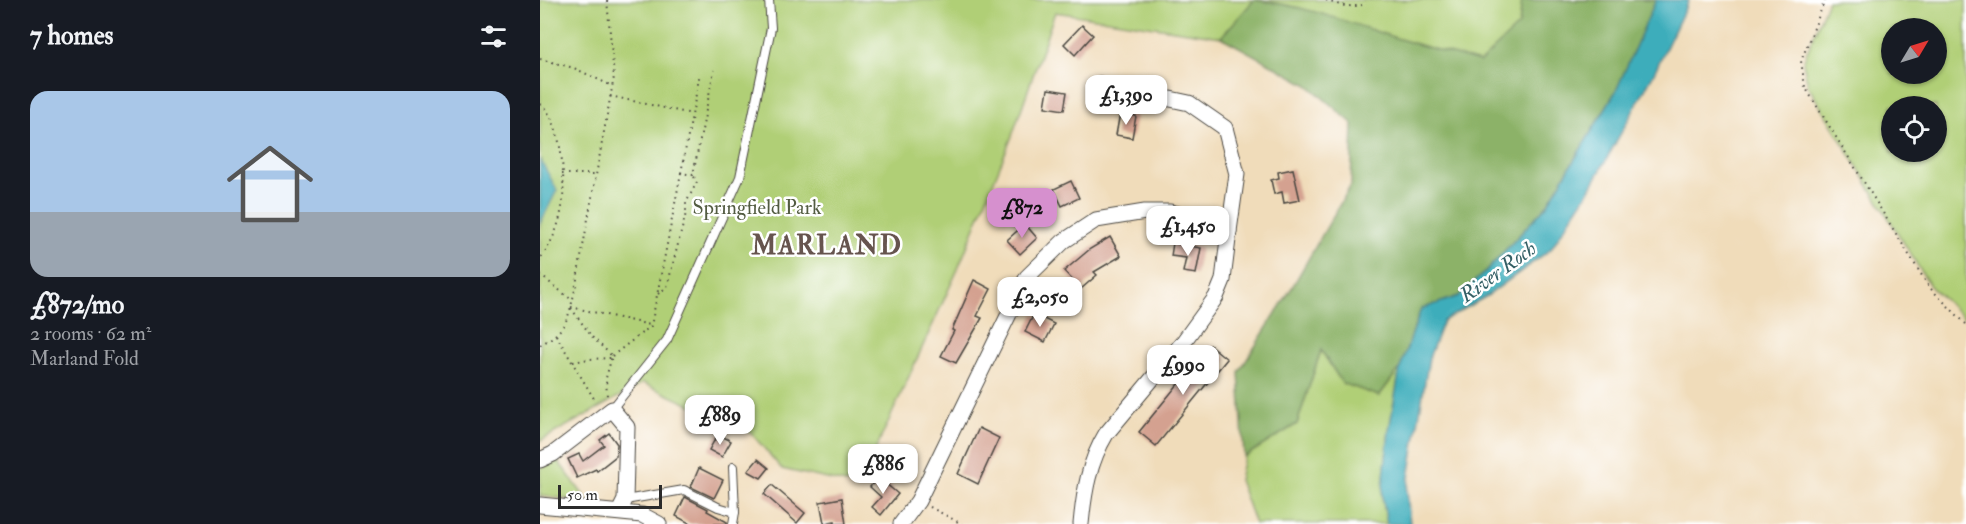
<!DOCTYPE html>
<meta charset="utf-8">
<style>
:root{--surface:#171b24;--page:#242831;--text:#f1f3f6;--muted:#9ea1a6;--line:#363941;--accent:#d690ce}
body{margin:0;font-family:"IM FELL Double Pica",serif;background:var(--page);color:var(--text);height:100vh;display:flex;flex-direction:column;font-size:22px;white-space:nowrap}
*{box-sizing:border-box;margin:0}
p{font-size:20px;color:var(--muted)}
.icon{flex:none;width:33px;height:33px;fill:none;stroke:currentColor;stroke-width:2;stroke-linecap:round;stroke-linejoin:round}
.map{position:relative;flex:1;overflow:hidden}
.details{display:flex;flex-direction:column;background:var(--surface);width:540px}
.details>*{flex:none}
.needle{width:39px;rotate:52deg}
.fabs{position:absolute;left:1341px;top:18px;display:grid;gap:12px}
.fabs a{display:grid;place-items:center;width:66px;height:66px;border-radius:50%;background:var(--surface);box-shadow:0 2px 4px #0004;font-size:30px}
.scale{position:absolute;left:18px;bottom:15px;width:104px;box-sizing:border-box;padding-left:6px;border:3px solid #2b2b2b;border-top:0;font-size:16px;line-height:21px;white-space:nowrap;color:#2b2b2b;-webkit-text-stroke:4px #fff;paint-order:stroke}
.price{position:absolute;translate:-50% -51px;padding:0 14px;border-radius:12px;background:#fff;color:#222;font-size:20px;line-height:39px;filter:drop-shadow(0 2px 3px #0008)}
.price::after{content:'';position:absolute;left:50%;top:36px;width:18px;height:14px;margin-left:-9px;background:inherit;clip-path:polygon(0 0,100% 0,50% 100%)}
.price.active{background:var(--accent);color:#111}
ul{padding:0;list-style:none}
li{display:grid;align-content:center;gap:12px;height:318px;padding:0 30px}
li+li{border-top:2px solid var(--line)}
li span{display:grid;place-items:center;height:186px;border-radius:18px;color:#555}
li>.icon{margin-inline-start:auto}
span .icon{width:108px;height:108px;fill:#fffc;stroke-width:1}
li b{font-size:26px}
h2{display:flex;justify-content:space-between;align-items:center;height:72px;padding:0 30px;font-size:26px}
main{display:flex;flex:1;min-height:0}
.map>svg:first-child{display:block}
.green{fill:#b0cf76;stroke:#6e7d50;stroke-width:1.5;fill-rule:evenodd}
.forest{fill:#8cb267;stroke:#5c6e49;stroke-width:1.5}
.water{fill:#3eadbb;stroke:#346c73;stroke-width:1.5}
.building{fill:#d4a190}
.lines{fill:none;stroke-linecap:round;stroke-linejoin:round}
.lane-casing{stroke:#494640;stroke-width:10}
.street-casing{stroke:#494640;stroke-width:17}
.path{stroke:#494640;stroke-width:2;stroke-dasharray:1.5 4.5;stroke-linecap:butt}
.lane{stroke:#fff;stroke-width:8}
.street{stroke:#fff;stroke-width:15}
.labels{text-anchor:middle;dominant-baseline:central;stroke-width:5;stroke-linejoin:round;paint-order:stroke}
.park-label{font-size:20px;fill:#535c42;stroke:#fff}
.water-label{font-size:21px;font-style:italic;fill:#335f65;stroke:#fff}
.district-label{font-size:26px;font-weight:bold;letter-spacing:1.5px;fill:#66544e;stroke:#fff}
</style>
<main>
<section class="details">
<h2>7 homes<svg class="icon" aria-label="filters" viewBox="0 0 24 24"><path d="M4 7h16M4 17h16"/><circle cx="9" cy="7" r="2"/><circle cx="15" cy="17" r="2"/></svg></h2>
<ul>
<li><span style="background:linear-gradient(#a9c7e8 65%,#9aa5b1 0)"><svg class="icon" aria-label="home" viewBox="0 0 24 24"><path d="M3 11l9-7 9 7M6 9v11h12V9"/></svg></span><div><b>£872/mo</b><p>2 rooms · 62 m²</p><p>Marland Fold</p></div></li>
</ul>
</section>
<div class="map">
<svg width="1426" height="524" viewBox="0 0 1426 524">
<rect width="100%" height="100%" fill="#fff"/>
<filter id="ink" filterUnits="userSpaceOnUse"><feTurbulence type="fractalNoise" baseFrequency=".0167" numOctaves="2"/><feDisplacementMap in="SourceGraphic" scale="12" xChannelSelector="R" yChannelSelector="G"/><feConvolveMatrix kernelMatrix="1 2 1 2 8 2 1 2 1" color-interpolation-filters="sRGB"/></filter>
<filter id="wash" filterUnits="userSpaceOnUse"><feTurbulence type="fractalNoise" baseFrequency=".008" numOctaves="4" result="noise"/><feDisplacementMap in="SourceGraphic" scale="24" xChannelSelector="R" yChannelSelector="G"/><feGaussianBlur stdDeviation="1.35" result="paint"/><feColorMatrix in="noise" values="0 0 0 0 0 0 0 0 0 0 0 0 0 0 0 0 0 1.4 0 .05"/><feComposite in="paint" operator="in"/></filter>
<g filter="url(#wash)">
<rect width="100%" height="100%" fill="#f0dcba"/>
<g class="green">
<polygon points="0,0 1116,0 1076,91 720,58 681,37 515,12 472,136 418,269 319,486 242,469 211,433 103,383 0,441"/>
<path d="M 1288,0 L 1426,0 L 1426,320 L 1390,286 L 1268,86 L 1263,62 ZM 1352,28 L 1396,28 L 1396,74 L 1352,74 ZM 1352,106 L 1396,106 L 1396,152 L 1352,152 Z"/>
<polygon points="781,350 802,383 839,396 860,368 849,430 842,496 847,524 715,524 699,480 704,457 757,424"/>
<polygon points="18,461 48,501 0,496 0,468"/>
</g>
<path class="forest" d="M 714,0 C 762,5 802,20 847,35 C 878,45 909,53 940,62 L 979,25 L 982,0 L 1116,0 L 1076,91 L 1007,205 L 949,268 L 919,296 L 881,309 L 860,368 L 839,396 L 802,383 L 781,350 L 757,424 L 704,457 L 699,372 L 751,289 L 811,185 L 813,124 L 768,85 L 681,37 Z"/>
<g class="water">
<polygon points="1116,0 1149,0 1113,75 1049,191 1010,250 947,296 903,321 889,358 867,490 870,524 847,524 842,496 849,430 860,368 881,309 919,296 949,268 1007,205 1076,91"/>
<polygon points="0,159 17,190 0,224"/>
</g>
<g id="blocks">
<g class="building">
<polygon points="542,25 553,35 535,55 524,44"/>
<polygon points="508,89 527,92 524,110 505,107"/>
<polygon points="580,113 596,116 592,138 576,135"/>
<polygon points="753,169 760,200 744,203 742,192 734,194 731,180 739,178 738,172"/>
<polygon points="531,181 539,198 522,206 514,189"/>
<polygon points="485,224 497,238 480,254 467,240"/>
<polygon points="570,237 581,256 554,272 557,275 541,289 524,271 550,249"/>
<polygon points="633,243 661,248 656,274 643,272 646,258 631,256"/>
<polygon points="434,280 451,289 437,316 442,318 416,363 401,356 414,331 412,330"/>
<polygon points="494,314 514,324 505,342 485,332"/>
<polygon points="670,345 687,359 616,446 599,432"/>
<polygon points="439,428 459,438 438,484 418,474"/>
<polygon points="69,433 77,444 76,456 57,471 56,469 37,478 28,459 39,454 43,461 64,445 60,440"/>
<polygon points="178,434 191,441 182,457 169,450"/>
<polygon points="218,459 229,468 221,478 208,471"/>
<polygon points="159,468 183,480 174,498 151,487"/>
<polygon points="338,477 358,494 341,515 332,507 341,497 330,487"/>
<polygon points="232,485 265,513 257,523 224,494"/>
<polygon points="145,497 168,509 167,511 187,522 187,524 151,524 136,516"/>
<polygon points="302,498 306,524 295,524 295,521 284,523 280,502"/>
</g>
</g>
</g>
<g filter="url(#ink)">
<use href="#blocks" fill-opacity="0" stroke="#494640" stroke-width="1.5"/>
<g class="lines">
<defs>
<g id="lane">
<polyline points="72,409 127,340 200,177 231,28 229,0"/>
<polyline points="193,467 195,512 193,524"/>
<polyline points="85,500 144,490 178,507 195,512"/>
</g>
<g id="street">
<polyline points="560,84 649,103 685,128 697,174 689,231"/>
<polyline points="0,460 13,454 72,409 87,427 85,500 79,512"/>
<polyline points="0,505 102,515 119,524"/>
<path d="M 361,524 L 378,501 L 487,277 L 524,241 L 556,220 L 605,212 L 630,212 L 642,215 L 665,222 L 675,228 L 689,231 L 683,280 L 676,297 L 644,341 L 566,434 C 549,462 544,492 541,524"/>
</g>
</defs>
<use href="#lane" class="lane-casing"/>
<use href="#street" class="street-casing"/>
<g class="path">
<path d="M 786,0 C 797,5 810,8 822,5"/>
<polyline points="1285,0 1261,61 1265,87 1389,287 1426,324"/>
<polyline points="0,59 34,68 72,86"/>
<polyline points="70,96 152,114"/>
<path d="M 0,104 C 22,118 26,183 22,207 C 19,226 12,243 0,259"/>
<polyline points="141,173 160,73"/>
<polyline points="22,174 55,174"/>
<polyline points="0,275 32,300"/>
<polyline points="118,294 127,287 146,213 146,203 157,182 153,175"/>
<polyline points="31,307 110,325"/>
<polyline points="31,308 52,337 72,356 66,378 67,397"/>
<polyline points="16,335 56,402"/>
<path d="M 0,345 C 27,330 28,319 35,290 L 74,77 L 67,0"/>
<polyline points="72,356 111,326 141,173 153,175 174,70"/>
<polyline points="33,362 49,359 71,358"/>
<polyline points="390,507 422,524"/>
</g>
<use href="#lane" class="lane"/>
<use href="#street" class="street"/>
</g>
</g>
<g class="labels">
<g class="park-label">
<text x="217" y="207">Springfield Park</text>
</g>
<g class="water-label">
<text transform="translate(958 272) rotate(-36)">River Roch</text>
</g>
<g class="district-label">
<text x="287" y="246">MARLAND</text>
</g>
</g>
</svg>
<div class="fabs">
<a><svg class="needle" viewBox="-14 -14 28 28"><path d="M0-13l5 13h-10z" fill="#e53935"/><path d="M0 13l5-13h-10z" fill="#9ea1a6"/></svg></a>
<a><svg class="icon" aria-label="locate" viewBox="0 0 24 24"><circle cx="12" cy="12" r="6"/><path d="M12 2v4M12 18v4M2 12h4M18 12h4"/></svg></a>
</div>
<div class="scale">50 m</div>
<b class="price" style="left:586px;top:126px">£1,390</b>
<b class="price active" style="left:482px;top:239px">£872</b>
<b class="price" style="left:648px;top:257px">£1,450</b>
<b class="price" style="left:500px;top:328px">£2,050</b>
<b class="price" style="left:643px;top:396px">£990</b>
<b class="price" style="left:180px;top:446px">£889</b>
<b class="price" style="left:343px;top:495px">£886</b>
</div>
</main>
